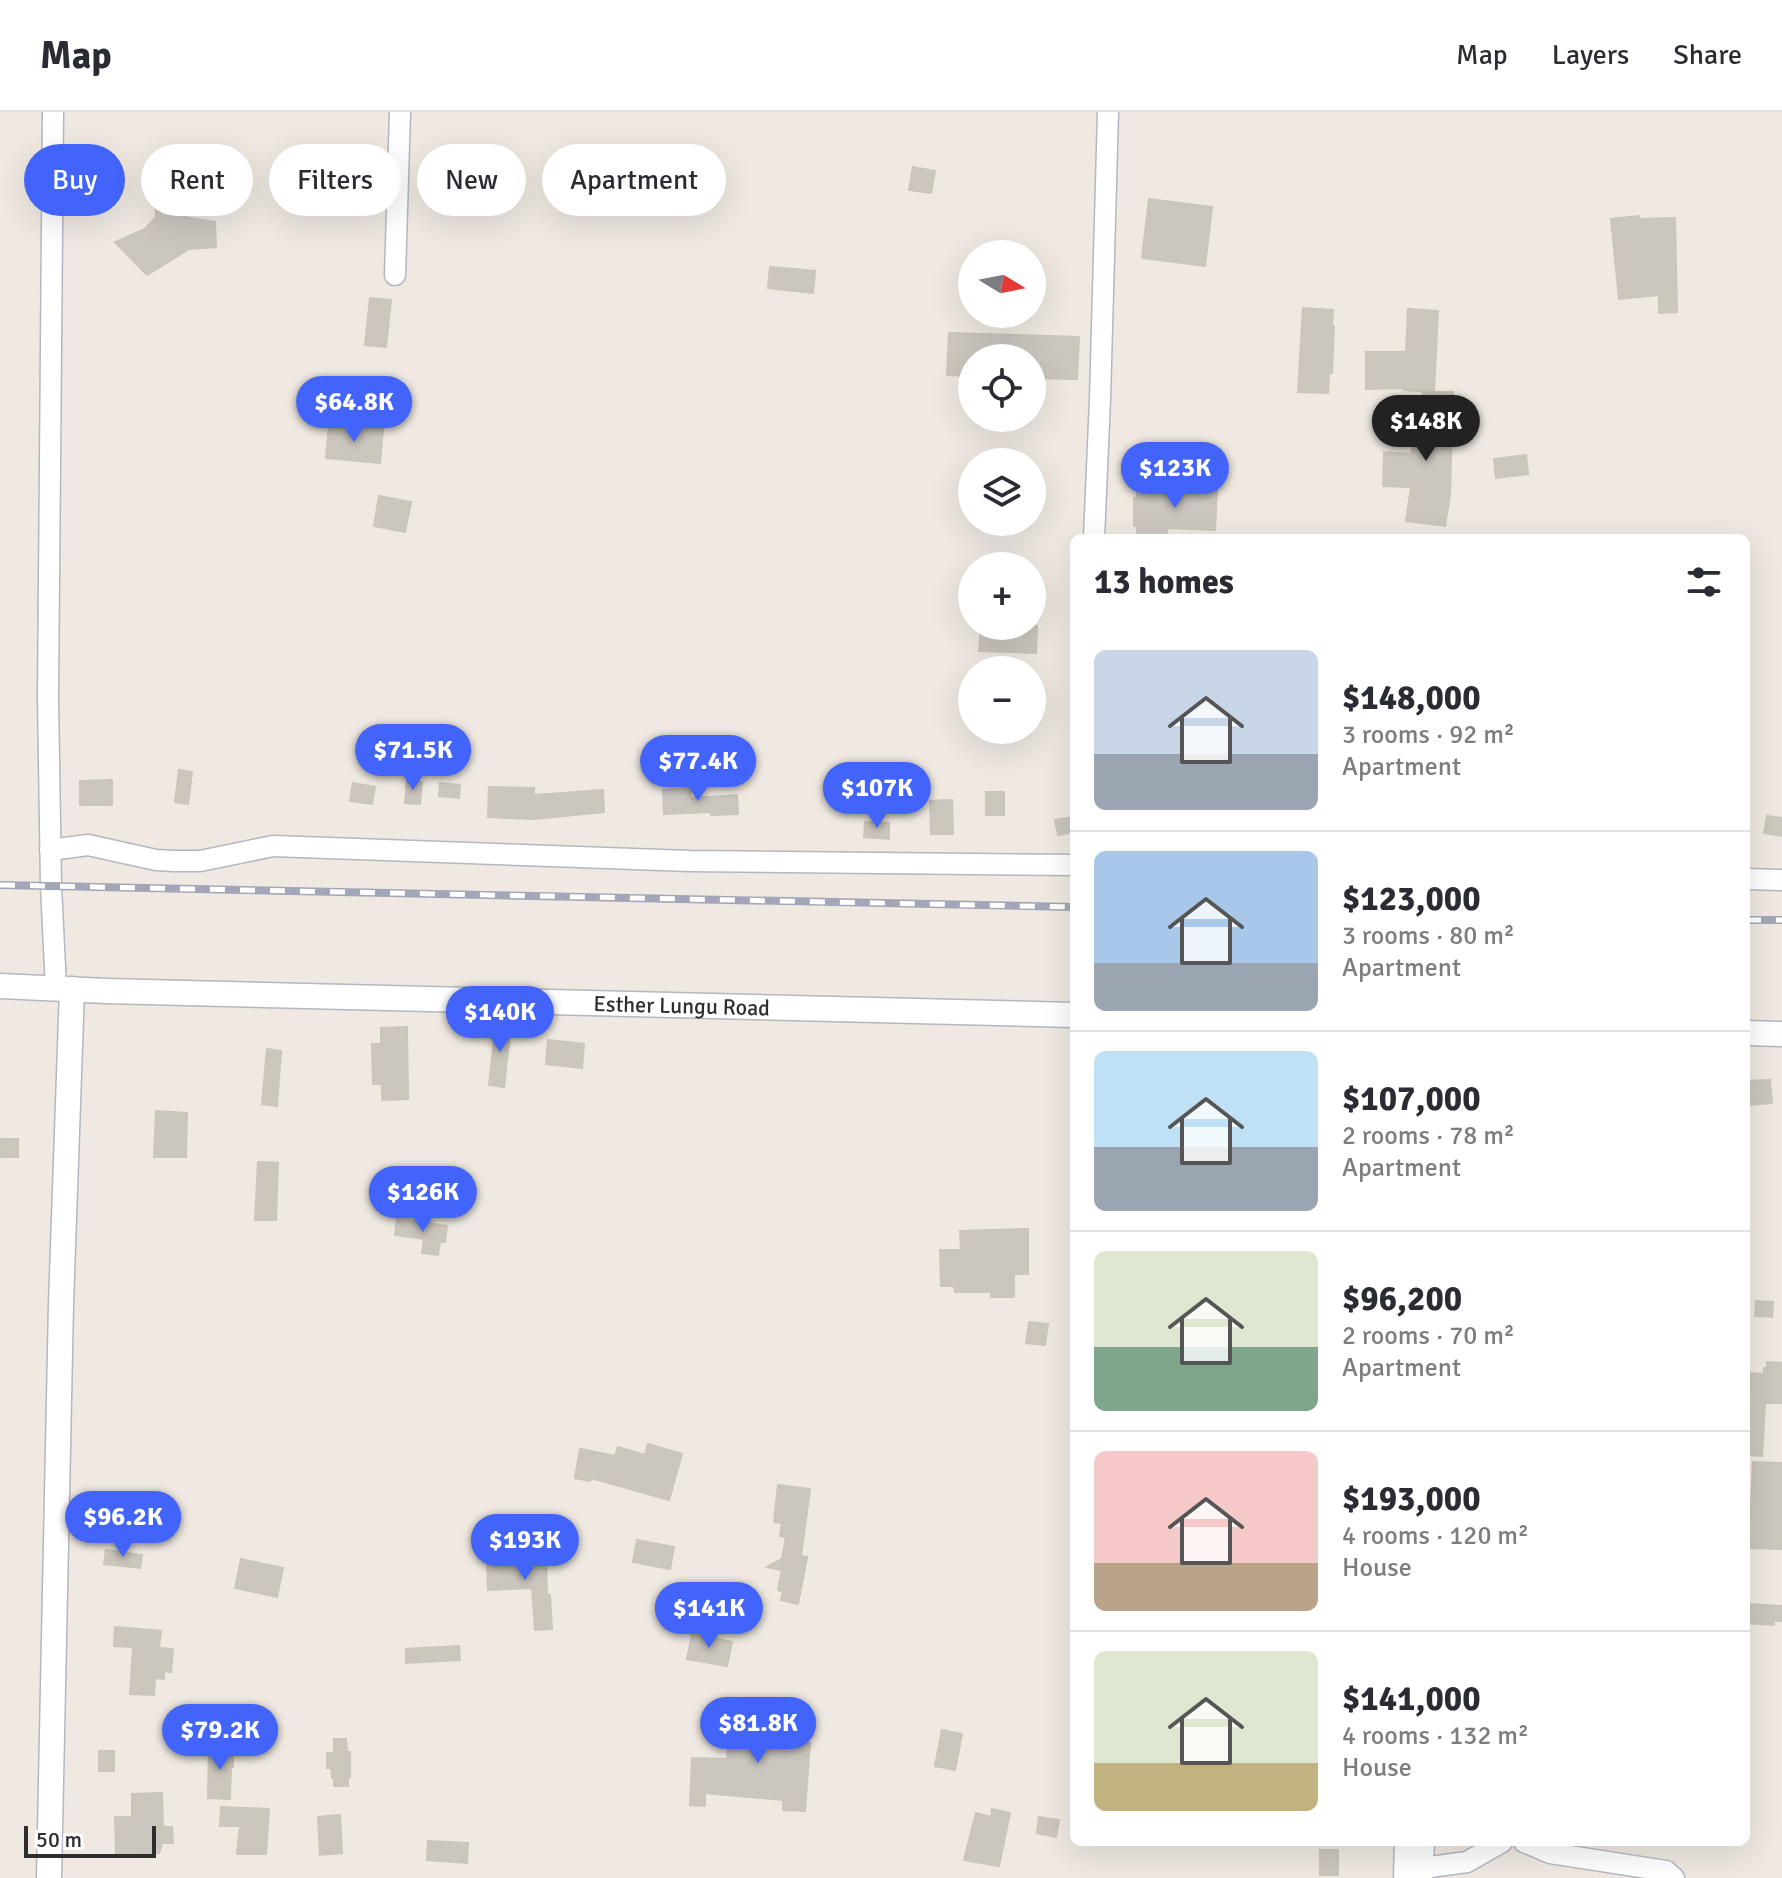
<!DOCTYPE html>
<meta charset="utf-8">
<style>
:root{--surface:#fff;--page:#f7f7f7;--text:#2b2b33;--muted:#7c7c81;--line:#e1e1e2;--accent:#4264fb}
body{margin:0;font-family:Signika,sans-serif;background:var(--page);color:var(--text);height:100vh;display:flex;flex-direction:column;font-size:30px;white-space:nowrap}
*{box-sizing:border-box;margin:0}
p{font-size:26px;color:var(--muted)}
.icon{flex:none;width:44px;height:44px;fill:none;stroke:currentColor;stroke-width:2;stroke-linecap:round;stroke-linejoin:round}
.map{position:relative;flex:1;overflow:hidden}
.sheet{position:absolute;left:1070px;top:422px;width:680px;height:1312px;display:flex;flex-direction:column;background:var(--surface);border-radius:12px;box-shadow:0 8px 32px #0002}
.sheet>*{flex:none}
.top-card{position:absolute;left:24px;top:32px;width:760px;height:72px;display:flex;gap:16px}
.needle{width:52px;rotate:100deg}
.buttons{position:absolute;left:958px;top:128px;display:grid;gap:16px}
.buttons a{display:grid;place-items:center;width:88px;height:88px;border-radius:50%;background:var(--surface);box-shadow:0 8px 32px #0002;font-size:40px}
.scale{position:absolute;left:24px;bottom:20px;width:132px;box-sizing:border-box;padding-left:8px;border:4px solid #2e2e2e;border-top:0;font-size:22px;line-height:28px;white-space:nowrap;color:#2e2e2e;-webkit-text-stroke:6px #fff;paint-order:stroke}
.price{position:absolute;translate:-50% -68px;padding:0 18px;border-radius:28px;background:var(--accent);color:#fff;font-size:26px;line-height:52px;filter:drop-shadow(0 2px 4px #0008)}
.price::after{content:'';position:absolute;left:50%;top:48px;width:24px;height:18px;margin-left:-12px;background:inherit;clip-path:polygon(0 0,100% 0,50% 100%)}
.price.active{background:#222;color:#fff}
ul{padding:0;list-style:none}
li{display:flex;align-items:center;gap:24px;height:200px;padding:0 24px}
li+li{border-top:2px solid var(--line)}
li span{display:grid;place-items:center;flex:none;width:224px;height:160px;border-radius:12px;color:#555}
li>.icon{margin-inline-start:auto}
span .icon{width:96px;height:96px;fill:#fffc;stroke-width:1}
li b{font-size:34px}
h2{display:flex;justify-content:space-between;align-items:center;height:96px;padding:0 24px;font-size:34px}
.chip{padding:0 28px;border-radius:36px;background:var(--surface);box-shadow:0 8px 32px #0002;font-size:28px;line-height:72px}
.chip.active{background:var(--accent);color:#fff}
header{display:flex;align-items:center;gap:48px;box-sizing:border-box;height:112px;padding:0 40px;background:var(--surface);border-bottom:2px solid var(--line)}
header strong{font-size:38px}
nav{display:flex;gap:44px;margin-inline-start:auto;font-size:28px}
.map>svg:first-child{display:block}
.building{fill:#cbc7bf;stroke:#cbc5ba;stroke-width:2}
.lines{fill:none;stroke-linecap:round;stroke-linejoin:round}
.minor-casing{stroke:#b4b7c1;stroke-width:23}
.tertiary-casing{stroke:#b4b7c1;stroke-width:27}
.minor{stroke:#fff;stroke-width:20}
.tertiary{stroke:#fff;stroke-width:24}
.rail-casing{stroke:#a3a6b8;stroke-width:8}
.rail{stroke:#fff;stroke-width:5;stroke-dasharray:15;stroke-linecap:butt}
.labels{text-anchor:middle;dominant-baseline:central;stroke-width:8;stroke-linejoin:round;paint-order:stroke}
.street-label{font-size:22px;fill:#2e2e2e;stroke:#fff}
</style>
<header>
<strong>Map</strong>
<nav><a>Map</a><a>Layers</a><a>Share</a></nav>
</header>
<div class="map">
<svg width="1782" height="1766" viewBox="0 0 1782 1766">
<rect width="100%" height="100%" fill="#efe9e1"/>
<g class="building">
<polygon points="90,36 105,40 101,55 86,51"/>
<polygon points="913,55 935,59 931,81 909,78"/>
<polygon points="165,65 179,73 179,104 215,110 216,135 189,137 147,163 115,130 145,117 156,105 155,85 149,67"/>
<polygon points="1149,87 1212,95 1205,154 1142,146"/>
<polygon points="1639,104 1639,107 1675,106 1677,200 1659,201 1659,183 1619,187 1611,107"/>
<polygon points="770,155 815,159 813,181 768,176"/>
<polygon points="370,186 391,188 386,235 365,233"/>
<polygon points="1303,196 1333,198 1332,214 1334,214 1332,261 1329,261 1328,281 1298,280"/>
<polygon points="1408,197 1438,199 1434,280 1404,278 1404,276 1366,277 1366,240 1406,240"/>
<polygon points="949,221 1079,225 1077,267 1032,266 1032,246 972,246 972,264 947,263"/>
<polygon points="1423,280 1453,280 1450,383 1445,414 1406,409 1411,375 1383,374 1384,340 1411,342 1412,336 1416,336 1416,308 1422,308"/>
<polygon points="329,312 383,317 380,351 326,346"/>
<polygon points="1526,343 1528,362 1496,366 1494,347"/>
<polygon points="1172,376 1217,377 1215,418 1167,416 1167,423 1137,422 1137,414 1134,414 1134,386 1137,386 1137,377 1172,377"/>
<polygon points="379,384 411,390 405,420 374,414"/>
<polygon points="981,514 1037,514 1036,541 979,539"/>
<polygon points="179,658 192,660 188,692 175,690"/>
<polygon points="112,668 112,693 80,693 80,669"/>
<polygon points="407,668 422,670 420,692 405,691"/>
<polygon points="353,671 375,675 372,692 350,689"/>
<polygon points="440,671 460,673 459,686 439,684"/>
<polygon points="489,675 534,676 534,683 603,678 604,700 533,707 488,705"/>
<polygon points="690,676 691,686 737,683 738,702 711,703 711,700 664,702 663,678"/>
<rect x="986" y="680" width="18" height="23"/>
<polygon points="952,688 953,722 931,722 930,689"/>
<polygon points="1767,704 1782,706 1782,724 1764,721"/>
<polygon points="1074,705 1074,720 1058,723 1055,708"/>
<polygon points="865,710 889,711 889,727 864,725"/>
<polygon points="496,910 511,912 504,975 489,973"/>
<polygon points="407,915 408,987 382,988 382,972 373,972 372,932 381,932 381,916"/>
<polygon points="548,928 584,932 582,956 546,952"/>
<polygon points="267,937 281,939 277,994 262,992"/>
<polygon points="1770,968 1772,991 1746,993 1746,969"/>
<polygon points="156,999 187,1001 186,1045 154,1045"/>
<rect x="0" y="1027" width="18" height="18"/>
<polygon points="258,1050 278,1051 276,1108 255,1108"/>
<polygon points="397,1106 447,1114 445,1130 440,1130 438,1143 422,1141 424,1127 395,1123"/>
<polygon points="1028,1117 1028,1162 1014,1162 1014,1185 991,1185 991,1180 955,1180 954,1174 941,1174 940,1138 961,1138 960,1119"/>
<polygon points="1756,1189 1773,1190 1772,1205 1755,1204"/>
<polygon points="1029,1210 1048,1212 1045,1233 1026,1231"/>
<polygon points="1767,1250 1782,1251 1782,1291 1765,1291 1762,1344 1748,1343 1751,1261 1764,1262 1764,1256 1767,1256"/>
<polygon points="648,1332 682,1342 669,1388 591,1366 590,1369 575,1366 580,1337 615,1344 618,1335 645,1343"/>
<polygon points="1753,1350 1782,1351 1782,1437 1749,1436"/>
<polygon points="778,1373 810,1377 801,1444 807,1445 798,1492 781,1488 783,1480 778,1478 782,1458 767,1455 782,1447 786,1425 780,1424 782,1411 774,1410"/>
<polygon points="637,1428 674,1435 670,1457 633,1450"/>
<polygon points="106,1438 142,1443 140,1456 104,1452"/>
<polygon points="546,1441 547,1483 550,1483 552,1517 535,1518 532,1476 488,1478 487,1449 513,1448 513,1442"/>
<polygon points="241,1447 283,1456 277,1485 235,1476"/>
<polygon points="1748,1492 1782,1494 1782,1509 1774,1509 1774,1513 1747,1511"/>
<polygon points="115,1515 161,1519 159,1536 173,1537 171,1560 164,1559 164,1567 155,1566 154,1583 130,1582 133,1535 114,1534"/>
<polygon points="692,1522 732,1530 727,1554 687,1547"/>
<polygon points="459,1534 460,1548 406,1551 406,1537"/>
<polygon points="745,1603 803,1607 801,1630 810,1631 805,1699 783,1698 783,1688 705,1681 705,1694 690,1693 692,1646 727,1647 729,1627 742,1628"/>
<polygon points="942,1618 962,1622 955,1658 935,1654"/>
<polygon points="334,1627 346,1627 347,1640 350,1640 350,1665 348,1665 348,1674 334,1674 334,1666 332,1666 331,1656 327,1656 327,1641 334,1641"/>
<polygon points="233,1634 233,1655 231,1655 230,1687 208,1686 209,1635"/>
<rect x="99" y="1639" width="15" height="20"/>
<polygon points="162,1681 163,1715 172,1715 173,1731 162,1731 159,1741 116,1742 115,1705 132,1705 132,1682"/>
<polygon points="221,1695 269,1697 266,1742 237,1742 240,1714 220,1714"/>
<polygon points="992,1697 1010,1701 999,1754 964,1748 976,1701 991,1705"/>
<polygon points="340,1703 342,1741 320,1743 318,1705"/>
<polygon points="1039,1705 1059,1708 1056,1725 1037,1721"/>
<polygon points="428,1729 468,1731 467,1751 427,1748"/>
<rect x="1320" y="1738" width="18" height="25"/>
</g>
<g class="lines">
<defs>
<g id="minor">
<polyline points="53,0 48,585 51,774 56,876"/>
<polyline points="395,163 400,0"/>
<polyline points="1094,426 1100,287 1108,0"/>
<polyline points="50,738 88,733 156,748 175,749 200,749 273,734 690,749 1074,753"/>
<polyline points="1746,767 1782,768"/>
<polyline points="1524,1730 1550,1741 1666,1759 1674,1766"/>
<polyline points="1423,1756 1467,1750 1502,1730"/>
<polyline points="1404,1766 1405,1730"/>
<polyline points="1422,1766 1424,1730"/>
</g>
<g id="tertiary">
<path id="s1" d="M 0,874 L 107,879 L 1074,903"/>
<polyline points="1746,921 1782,922"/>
<polyline points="49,1766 61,1192 72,877"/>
</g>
</defs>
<use href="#minor" class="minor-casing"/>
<use href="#tertiary" class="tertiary-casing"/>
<use href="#minor" class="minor"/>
<use href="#tertiary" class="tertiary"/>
<defs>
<g id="rail">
<polyline points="0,773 1074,795"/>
<polyline points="1746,808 1782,808"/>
</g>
</defs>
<use href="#rail" class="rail-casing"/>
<use href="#rail" class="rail"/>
</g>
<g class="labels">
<g class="street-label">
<text stroke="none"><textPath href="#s1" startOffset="682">Esther Lungu Road</textPath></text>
</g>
</g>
</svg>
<div class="buttons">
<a><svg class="needle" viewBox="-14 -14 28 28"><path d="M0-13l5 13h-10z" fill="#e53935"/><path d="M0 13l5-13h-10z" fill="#7c7c81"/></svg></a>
<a><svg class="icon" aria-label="locate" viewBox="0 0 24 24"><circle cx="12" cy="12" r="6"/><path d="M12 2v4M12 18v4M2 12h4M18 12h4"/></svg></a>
<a><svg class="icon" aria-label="layers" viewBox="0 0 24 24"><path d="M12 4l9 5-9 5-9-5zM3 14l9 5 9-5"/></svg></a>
<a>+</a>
<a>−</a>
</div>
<div class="scale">50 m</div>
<b class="price" style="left:354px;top:332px">$64.8K</b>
<b class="price active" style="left:1426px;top:351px">$148K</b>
<b class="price" style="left:1175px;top:398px">$123K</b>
<b class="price" style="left:413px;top:680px">$71.5K</b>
<b class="price" style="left:698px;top:691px">$77.4K</b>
<b class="price" style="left:877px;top:718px">$107K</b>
<b class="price" style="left:500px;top:942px">$140K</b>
<b class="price" style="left:423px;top:1122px">$126K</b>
<b class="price" style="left:123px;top:1447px">$96.2K</b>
<b class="price" style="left:525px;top:1470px">$193K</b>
<b class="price" style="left:709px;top:1538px">$141K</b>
<b class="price" style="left:758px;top:1653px">$81.8K</b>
<b class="price" style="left:220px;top:1660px">$79.2K</b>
<div class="top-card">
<a class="chip active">Buy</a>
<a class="chip">Rent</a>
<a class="chip">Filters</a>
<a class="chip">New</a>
<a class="chip">Apartment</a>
</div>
<section class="sheet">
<h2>13 homes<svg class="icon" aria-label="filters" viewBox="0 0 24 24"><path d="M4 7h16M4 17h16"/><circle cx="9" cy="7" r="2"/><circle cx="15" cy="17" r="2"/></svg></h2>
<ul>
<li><span style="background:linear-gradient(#c9d6e8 65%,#9aa5b1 0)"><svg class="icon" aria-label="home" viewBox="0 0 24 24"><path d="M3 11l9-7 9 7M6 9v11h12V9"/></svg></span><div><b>$148,000</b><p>3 rooms · 92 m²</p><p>Apartment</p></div></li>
<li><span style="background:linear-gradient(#a9c7e8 70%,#9aa5b1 0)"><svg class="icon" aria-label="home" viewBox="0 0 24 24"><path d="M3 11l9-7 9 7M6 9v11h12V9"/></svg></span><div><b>$123,000</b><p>3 rooms · 80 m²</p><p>Apartment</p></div></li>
<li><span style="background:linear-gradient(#bfe0f5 60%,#9aa5b1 0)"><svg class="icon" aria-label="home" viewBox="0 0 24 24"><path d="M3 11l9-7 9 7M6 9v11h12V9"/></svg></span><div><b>$107,000</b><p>2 rooms · 78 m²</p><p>Apartment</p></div></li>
<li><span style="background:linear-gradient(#dfe7d0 60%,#7fa58c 0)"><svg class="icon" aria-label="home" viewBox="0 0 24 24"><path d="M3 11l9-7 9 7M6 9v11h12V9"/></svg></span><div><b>$96,200</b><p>2 rooms · 70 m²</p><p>Apartment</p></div></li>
<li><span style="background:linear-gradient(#f6c9c9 70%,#b9a48a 0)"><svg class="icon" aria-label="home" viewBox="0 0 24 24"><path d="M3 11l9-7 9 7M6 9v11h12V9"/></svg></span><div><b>$193,000</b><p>4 rooms · 120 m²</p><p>House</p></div></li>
<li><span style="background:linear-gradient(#dfe7d0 70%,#c2b280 0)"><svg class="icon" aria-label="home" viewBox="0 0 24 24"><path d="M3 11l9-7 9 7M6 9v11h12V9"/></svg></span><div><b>$141,000</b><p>4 rooms · 132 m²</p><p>House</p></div></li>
</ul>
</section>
</div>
